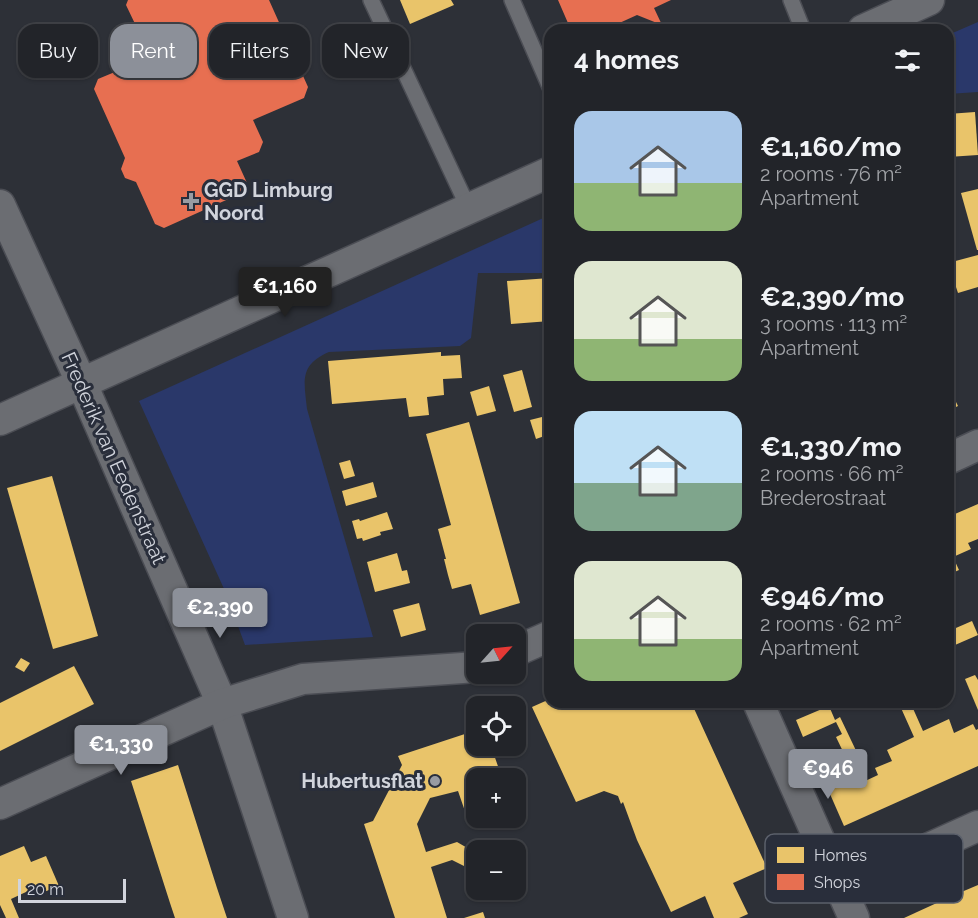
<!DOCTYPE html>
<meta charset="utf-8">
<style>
:root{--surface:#222429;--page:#2e3035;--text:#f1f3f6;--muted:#a2a4a8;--line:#3f4146;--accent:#8c9099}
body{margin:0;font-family:Raleway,sans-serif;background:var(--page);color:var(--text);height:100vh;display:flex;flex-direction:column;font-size:22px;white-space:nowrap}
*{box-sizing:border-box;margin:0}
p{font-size:20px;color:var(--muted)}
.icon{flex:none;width:33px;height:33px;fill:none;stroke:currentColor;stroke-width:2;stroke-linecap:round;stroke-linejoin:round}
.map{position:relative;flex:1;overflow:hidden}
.side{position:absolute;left:544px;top:24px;width:410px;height:684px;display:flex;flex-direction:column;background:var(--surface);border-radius:18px;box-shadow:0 2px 4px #0004,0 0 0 2px var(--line)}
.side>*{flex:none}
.guide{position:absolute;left:18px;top:24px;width:436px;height:54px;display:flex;gap:12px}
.needle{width:39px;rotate:63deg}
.controls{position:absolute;left:466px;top:624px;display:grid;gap:12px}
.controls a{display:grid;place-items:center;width:60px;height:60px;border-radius:12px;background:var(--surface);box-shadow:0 2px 4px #0004,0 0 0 2px var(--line);font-size:30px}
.scale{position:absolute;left:18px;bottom:15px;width:108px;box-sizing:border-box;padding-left:6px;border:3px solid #d1d4dc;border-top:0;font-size:16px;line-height:21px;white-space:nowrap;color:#d1d4dc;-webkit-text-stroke:4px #292e3b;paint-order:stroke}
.price{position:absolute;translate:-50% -51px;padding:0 14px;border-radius:6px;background:var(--accent);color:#fff;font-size:20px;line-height:39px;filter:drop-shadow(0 2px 3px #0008)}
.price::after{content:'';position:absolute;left:50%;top:36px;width:18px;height:14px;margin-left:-9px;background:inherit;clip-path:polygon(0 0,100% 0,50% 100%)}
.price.current{background:#222;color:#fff}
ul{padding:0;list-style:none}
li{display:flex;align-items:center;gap:18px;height:150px;padding:0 30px}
li span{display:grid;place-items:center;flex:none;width:168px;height:120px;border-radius:18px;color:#555}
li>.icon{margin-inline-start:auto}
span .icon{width:72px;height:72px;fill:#fffc;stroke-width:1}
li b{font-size:26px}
h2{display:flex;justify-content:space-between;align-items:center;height:72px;padding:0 30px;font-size:26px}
.pill{padding:0 21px;border-radius:18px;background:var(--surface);box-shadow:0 2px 4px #0004,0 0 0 2px var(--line);font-size:21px;line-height:54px}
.pill.current{background:var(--accent);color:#fff}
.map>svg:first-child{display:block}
.green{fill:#2a386a}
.homes{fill:#e9c46a}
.shops{fill:#e76f51}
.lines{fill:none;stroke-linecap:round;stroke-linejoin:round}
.lane-casing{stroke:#4b4d54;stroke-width:18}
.street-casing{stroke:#4b4d54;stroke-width:33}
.lane{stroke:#6b6d72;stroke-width:15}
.street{stroke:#6b6d72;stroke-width:30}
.poi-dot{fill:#989ba2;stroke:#292e3b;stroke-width:2}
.labels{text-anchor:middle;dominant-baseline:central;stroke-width:6;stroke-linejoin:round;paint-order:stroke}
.poi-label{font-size:20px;font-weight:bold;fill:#d1d4dc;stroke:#292e3b;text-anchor:start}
.street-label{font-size:20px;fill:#d1d4dc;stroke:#292e3b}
.key{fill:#292e3b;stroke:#5b606b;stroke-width:1.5}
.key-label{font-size:16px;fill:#d1d4dc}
</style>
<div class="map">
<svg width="978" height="918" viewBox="0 0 978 918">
<rect width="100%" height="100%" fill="#2d3037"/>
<g class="green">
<polygon points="978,22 978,92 948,94 948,35"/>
<path d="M 550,215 L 550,273 L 478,273 L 471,338 L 460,346 L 329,352 C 299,365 304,381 307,409 L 373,637 L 245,645 L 225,591 L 139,401 Z"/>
</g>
<g class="homes">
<polygon points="400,0 451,0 454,5 410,24"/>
<polygon points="975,112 978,155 948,157 948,114"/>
<polygon points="978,189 978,250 977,250 961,193"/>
<polygon points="978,255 978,287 958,293 948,263"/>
<polygon points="550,278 550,321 511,324 507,281"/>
<polygon points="441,352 441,356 460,355 462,378 443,379 444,395 427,397 429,415 409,417 406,398 332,404 328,361"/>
<polygon points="522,370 532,407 514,412 503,375"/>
<polygon points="489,386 496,411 477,416 470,392"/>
<polygon points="948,386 958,406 948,411"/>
<polygon points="550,415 550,434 536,439 530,420"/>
<polygon points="469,422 520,603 480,615 471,584 452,589 448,575 444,559 446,559 438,529 451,525 426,434"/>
<polygon points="350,460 355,476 344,479 339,463"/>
<polygon points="52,476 98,636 53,649 7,488"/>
<polygon points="373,482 377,497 346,506 342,491"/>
<polygon points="978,504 978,539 968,543 971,549 953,557 959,570 948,575 948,517"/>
<polygon points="387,512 393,529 380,532 381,535 363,541 362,538 357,539 352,521 359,519 360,521"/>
<polygon points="397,553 402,571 407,570 410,583 375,592 367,562"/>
<polygon points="419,603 426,630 401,637 393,610"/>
<polygon points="972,621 978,635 955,645 949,631"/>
<polygon points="21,658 30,663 24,672 15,667"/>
<polygon points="74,666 94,704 0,751 0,703"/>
<polygon points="975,675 978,680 978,710 965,679"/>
<polygon points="550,699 550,702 691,702 767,868 733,883 748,914 739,918 714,918 705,896 671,912 637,840 623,802 621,804 618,796 604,791 576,802 532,707"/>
<polygon points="911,704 923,731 949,719 954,733 973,724 976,730 978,729 978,766 844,826 823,778 850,766 836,737 842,734 836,722 803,737 796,720 829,706 835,720 840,717 861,761 855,764 863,782 878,775 875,768 892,761 887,750 914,737 901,708"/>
<polygon points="477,730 477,746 491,746 501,775 490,778 477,778 477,783 473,784 477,798 477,818 494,818 488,830 468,820 458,791 430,798 417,824 426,852 457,842 476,853 468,868 452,860 431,867 447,918 395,918 364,824 373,821 387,794 402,765 398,756"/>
<polygon points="178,765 217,888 227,918 175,918 170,903 131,781"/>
<polygon points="24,846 31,862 46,856 59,886 44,892 41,885 11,899 19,918 6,918 0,905 0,856"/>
<polygon points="978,885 978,918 904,918 952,896"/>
<polygon points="483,912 485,918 464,918"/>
</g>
<g class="shops">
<polygon points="128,0 269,0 308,87 304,98 253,120 263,142 259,152 237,161 247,183 244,192 164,228 155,224 136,182 125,178 121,169 125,158 94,89 98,79 122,69 111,45 113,38 137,28 126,5"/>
<polygon points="558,0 671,0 654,8 662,25 637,15 604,30 571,30"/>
</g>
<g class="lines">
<defs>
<g id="lane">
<polyline points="371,0 469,209"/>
<polyline points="512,0 550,87"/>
<polyline points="791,0 803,30"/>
</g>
<g id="street">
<polyline points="863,30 929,0"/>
<polyline points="0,205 82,384 222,704 293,918"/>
<polyline points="0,420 550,172"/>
<polyline points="948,459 978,445"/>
<polyline points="516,651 550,636"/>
<polyline points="758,702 854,918"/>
<polyline points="0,804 222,704 303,679 477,667"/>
<polyline points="841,888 978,826"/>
</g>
</defs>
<use href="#lane" class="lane-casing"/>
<use href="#street" class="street-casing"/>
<use href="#lane" class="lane"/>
<use href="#street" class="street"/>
</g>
<g class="poi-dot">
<path d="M188 192h6v6h6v6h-6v6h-6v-6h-6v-6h6z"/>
<circle cx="435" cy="781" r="6"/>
</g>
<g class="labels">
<g class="poi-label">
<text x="204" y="190">GGD Limburg<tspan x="204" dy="23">Noord</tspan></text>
<text x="423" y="781" text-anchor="end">Hubertusflat</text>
</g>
<g class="street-label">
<text transform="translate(114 458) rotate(66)">Frederik van Eedenstraat</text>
</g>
</g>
<rect x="765" y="834" width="198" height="69" rx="9" class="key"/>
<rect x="777" y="847" width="27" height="16" fill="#e9c46a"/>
<rect x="777" y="874" width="27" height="16" fill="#e76f51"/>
<g class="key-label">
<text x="814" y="861">Homes</text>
<text x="814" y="888">Shops</text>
</g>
</svg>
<div class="controls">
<a><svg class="needle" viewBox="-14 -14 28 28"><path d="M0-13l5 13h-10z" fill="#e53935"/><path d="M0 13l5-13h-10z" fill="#a2a4a8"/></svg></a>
<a><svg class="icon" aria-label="locate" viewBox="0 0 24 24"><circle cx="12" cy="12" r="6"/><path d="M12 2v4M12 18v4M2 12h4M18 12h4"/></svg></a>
<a>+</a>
<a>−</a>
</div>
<div class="scale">20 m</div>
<b class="price current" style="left:285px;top:318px">€1,160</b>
<b class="price" style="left:220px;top:639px">€2,390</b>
<b class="price" style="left:121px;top:776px">€1,330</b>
<b class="price" style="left:828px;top:800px">€946</b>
<div class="guide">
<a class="pill">Buy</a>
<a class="pill current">Rent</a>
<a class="pill">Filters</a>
<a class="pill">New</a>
</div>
<section class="side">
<h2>4 homes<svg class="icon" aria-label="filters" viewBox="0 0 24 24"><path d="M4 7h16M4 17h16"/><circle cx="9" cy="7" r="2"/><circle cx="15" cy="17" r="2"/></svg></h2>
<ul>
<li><span style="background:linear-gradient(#a9c7e8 60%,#8fb573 0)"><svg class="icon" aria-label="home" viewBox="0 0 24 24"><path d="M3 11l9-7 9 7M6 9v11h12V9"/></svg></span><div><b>€1,160/mo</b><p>2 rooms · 76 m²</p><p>Apartment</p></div></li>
<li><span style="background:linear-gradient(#dfe7d0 65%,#8fb573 0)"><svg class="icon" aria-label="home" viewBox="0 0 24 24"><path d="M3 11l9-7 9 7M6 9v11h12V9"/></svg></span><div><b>€2,390/mo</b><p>3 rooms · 113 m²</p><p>Apartment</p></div></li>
<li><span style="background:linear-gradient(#bfe0f5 60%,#7fa58c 0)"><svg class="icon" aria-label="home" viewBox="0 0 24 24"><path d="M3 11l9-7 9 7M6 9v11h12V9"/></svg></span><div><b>€1,330/mo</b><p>2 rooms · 66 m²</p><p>Brederostraat</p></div></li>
<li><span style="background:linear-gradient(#dfe7d0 65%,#8fb573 0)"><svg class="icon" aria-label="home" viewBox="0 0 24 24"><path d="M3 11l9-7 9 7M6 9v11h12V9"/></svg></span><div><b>€946/mo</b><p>2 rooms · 62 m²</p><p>Apartment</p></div></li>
</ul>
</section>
</div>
